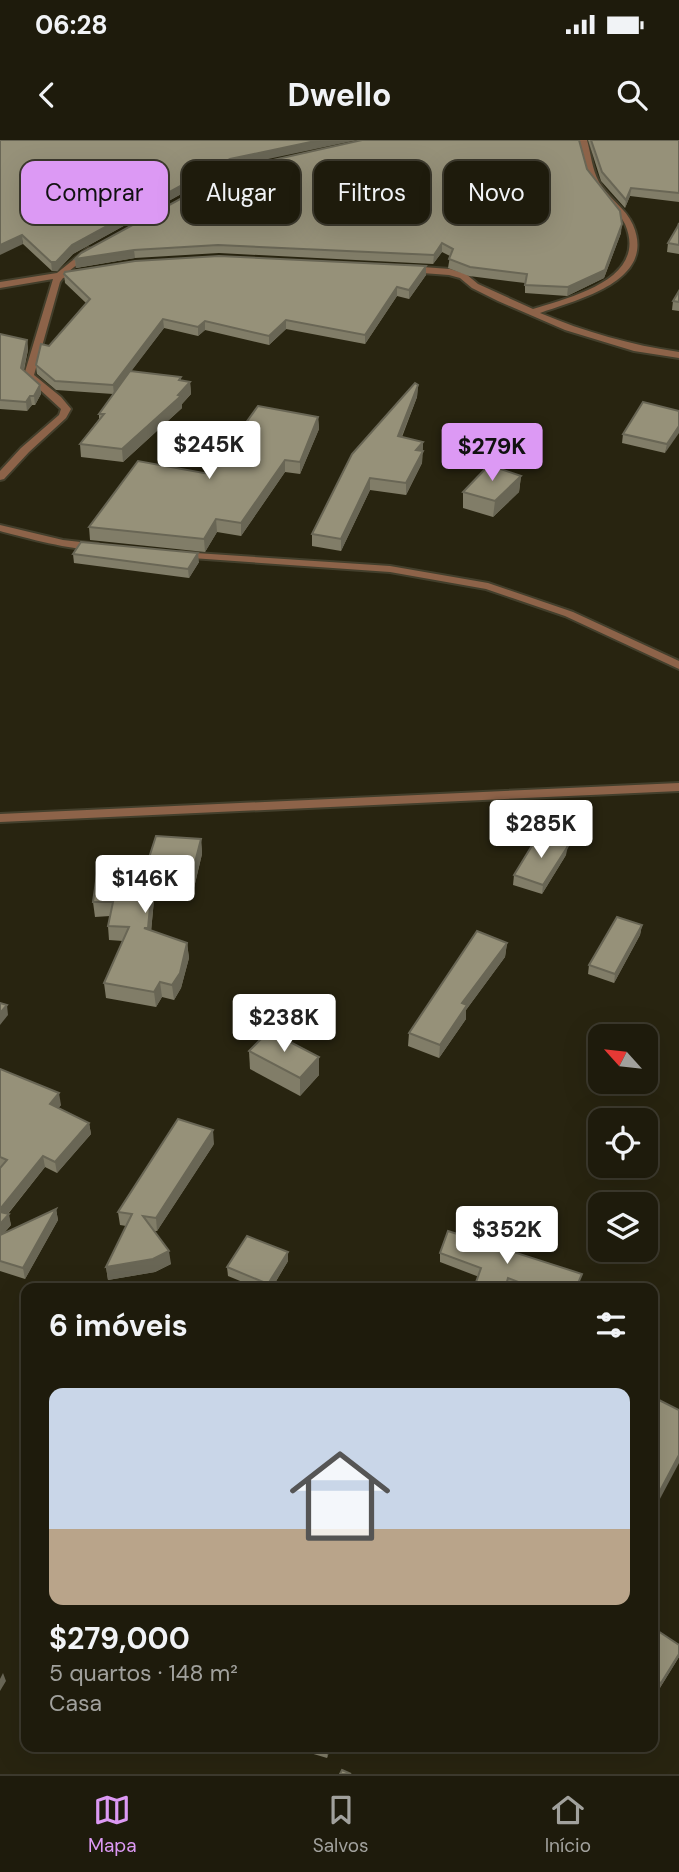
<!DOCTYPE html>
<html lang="pt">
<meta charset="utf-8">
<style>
:root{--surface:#1e1b0c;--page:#262415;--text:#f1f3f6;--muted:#a1a19d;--line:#3c392d;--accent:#dc99f4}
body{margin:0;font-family:"DM Sans",sans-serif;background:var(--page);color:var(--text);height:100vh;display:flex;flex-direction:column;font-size:26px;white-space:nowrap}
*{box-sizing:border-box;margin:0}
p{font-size:23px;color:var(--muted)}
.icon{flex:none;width:38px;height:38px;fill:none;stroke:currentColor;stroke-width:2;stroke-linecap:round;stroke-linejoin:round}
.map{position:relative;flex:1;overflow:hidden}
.drawer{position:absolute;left:21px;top:1143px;width:637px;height:469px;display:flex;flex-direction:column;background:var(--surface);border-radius:14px;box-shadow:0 7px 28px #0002,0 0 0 2px var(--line)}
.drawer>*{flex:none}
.hud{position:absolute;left:21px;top:21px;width:637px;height:63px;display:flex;gap:14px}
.needle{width:46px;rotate:297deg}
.tools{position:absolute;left:588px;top:884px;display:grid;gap:14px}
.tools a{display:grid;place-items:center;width:70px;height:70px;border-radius:14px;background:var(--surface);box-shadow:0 7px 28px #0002,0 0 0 2px var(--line);font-size:35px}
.price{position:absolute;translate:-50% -60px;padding:0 16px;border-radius:7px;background:#fff;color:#222;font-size:23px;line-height:46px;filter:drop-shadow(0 2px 4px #0008)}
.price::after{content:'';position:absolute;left:50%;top:42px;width:21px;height:16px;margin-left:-10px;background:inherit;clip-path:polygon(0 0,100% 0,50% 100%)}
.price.current{background:var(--accent);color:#111}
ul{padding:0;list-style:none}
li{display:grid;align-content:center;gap:14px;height:371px;padding:0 28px}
li span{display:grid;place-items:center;height:217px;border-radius:14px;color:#555}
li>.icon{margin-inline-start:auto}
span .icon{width:126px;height:126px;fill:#fffc;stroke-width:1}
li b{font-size:30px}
h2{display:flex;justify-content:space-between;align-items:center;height:84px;padding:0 28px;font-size:30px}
.chip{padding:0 24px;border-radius:14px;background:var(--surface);box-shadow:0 7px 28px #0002,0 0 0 2px var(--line);font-size:24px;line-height:63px}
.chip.current{background:var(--accent);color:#111}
.status{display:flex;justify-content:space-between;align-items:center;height:49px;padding:0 35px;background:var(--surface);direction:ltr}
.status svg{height:19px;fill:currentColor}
header{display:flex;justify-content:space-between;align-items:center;height:91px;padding:0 28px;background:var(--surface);font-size:32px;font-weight:700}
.tab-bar{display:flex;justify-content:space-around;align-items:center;height:98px;border-top:2px solid var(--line);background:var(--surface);font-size:19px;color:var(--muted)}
.tab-bar a{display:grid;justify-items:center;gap:4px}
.tab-bar .current{color:var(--accent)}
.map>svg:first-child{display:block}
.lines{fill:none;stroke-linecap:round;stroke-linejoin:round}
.minor-casing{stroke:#433f2c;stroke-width:4}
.minor{fill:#8d6349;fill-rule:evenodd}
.wall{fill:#817d68}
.shaded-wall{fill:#696655}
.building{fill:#969179;stroke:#696655;stroke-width:2}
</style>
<div class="status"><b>06:28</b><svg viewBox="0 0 49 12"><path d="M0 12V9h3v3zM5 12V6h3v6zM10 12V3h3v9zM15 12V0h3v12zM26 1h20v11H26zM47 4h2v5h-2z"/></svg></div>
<header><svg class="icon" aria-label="back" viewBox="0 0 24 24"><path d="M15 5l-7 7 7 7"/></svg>Dwello<svg class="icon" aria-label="search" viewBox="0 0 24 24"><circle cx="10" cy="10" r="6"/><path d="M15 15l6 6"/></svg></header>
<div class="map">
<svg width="679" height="1634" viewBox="0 0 679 1634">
<rect width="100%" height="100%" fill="#282410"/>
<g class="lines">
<defs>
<g id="minor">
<path d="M 579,0 L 587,0 C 591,14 592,29 599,42 C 608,58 626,68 633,85 C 657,141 579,159 540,173 C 585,192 631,205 679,212 L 679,218 L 634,211 L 565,190 L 498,161 L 472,148 L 460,138 L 449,135 L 409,132 L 405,129 L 409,126 L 450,129 L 466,134 L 478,144 L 533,169 C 571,157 649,139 625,84 C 617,68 600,57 591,41 C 585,29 584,14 579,0 Z"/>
<polygon points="88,108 95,110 68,132 85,130 85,134 63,138 60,142 34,235 61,257 71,269 66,278 29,312 4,339 0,340 0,331 21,308 59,275 61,269 24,235 53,139 0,148 0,142 57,133"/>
<path d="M 0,385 L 63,400 L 98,404 L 103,407 C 90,416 19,396 0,391 Z"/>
<polygon points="181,412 390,426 488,443 573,472 679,521 679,529 565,476 486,449 390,432 177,417 177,413"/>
<polygon points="679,643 679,651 0,682 0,674"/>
</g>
</defs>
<use href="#minor" class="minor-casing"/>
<use href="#minor" class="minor"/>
</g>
<g class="wall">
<polygon points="0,0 230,27 73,114 57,131 52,131 23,104"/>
<polygon points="588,0 679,0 679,62 630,56 625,68 601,41"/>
<polygon points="587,29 621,93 604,138 567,156 525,153 525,143 469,136 448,128 450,116 442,112 433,124 219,113 135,118 76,128 75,119"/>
<polygon points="679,83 679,114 667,112 668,103 678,86"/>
<polygon points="426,126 426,135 409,159 397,156 365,204 286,189 269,205 205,190 198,196 164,188 131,231 181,237 181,240 190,242 191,254 182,264 182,268 123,322 81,317 80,304 99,279 99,274 113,254 56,250 37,234 36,225 86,163 65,143 64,134"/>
<polygon points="679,151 679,171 672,170 673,161"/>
<polygon points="0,194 27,200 28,210 24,230 40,245 41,254 35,265 32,265 27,271 0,269"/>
<polygon points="418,245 417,257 402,297 423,302 422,323 406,355 370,350 341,411 312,406 312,394"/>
<polygon points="679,271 665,313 622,303 623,294"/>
<polygon points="318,277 319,289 300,334 285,332 241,396 217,392 205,412 90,400 89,387 209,334"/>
<polygon points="521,336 519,352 493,377 463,368 463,352"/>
<polygon points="73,414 199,422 189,438 74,423"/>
<polygon points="201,699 202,714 193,752 155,749 151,791 187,803 189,818 181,848 174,860 162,857 156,867 106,858 104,843 123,801 109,800 108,786 110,776 95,777 93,762"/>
<polygon points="566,715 542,754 513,745 514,735"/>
<polygon points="642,785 640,795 614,843 588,834 589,825"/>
<polygon points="507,803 505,817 466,870 466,879 439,918 408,906 409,893"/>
<polygon points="249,911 319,935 300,956 250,929"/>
<polygon points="0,929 61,965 58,968 89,983 91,994 57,1033 45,1027 8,1074 11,1085 4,1093 56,1069 58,1080 25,1139 0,1131"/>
<polygon points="214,1004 157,1091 154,1091 171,1124 155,1132 108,1140 106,1127 126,1086 120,1085 118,1072"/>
<polygon points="440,1113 581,1144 579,1148 508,1148 440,1122"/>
<polygon points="288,1121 272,1148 257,1148 228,1136 227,1127"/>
<polygon points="653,1499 679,1505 679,1517 658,1551 653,1548"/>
<polygon points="234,1606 247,1606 244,1612"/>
<polygon points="300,1606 331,1606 327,1618 300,1610"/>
</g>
<g class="shaded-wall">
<polygon points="320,0 358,0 230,27 73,114 57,131 52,131 51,122 72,105 230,19"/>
<polygon points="631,48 630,56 625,68 626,60"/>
<polygon points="622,84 621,93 604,138 567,156 568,147"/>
<polygon points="22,95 23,104 0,115 0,105"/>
<polygon points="442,103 442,112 433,124 434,115"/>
<polygon points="134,110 135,118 76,128 75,119"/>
<polygon points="426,126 426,135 409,159 409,150"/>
<polygon points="397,147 397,156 365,204 365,195"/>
<polygon points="163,179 164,188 114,254 113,245"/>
<polygon points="286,180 286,189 269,205 269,196"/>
<polygon points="205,181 205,190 198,196 198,187"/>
<polygon points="27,200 28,210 22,237 21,228"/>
<polygon points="190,242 191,254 182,264 182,268 123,322 122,309"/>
<polygon points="40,245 41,254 35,265 34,256"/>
<polygon points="418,245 417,257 397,308 398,296"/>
<polygon points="30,256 32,265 27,271 26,262"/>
<polygon points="318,277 319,289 300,334 300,322"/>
<polygon points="679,286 679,293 665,313 667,304"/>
<polygon points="423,302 422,323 406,355 406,343 416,310"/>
<polygon points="285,320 285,332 241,396 241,383"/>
<polygon points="521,336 519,352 493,377 495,361"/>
<polygon points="370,338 370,350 341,411 341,399"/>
<polygon points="216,379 217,392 205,412 204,399"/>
<polygon points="198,413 199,422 189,438 188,429"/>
<polygon points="201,699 202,714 193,752 191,738"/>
<polygon points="568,706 566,715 542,754 543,745"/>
<polygon points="153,734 155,749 150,803 148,788"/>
<polygon points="642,785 640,795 614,843 615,834"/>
<polygon points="187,803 189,818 181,848 174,860 172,845"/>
<polygon points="507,803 505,817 466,870 466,879 439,918 440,905 462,863"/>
<polygon points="160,842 162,857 156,867 154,852"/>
<polygon points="7,865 8,875 0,885 0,873"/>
<polygon points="319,917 319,935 300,956 300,938"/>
<polygon points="59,953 61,965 52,976 50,964"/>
<polygon points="89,983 91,994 57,1033 55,1022"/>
<polygon points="213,990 214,1004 157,1091 156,1078"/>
<polygon points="43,1016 45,1027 1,1082 0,1069"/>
<polygon points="56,1069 58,1080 25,1139 23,1128"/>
<polygon points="9,1074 11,1085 0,1098 0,1084"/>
<polygon points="169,1111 171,1124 155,1132 108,1140 106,1127"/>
<polygon points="288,1112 288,1121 272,1148 268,1148 268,1144"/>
<polygon points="679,1315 679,1323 653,1372 653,1364"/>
<polygon points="679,1514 679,1517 658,1551 661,1543"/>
<polygon points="3,1533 6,1541 0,1551 0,1539"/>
<polygon points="328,1606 331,1606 327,1618 327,1611"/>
</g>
<g class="building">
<polygon points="0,0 320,0 230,19 72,105 56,122 51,122 22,95 0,105"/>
<polygon points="362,0 579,0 587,29 620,71 622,84 605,130 568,147 525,145 527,134 470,127 449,119 453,109 442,103 434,115 218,105 134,110 75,119 81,113 237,28"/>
<polygon points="591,0 679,0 679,53 631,48 626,60 602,32"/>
<polygon points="679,83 679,105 668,103 678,86"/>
<polygon points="219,116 426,126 409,150 397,147 365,195 286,180 269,196 205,181 198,187 163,179 113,245 55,241 36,225 41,204 49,206 90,159 64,134 65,132 135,121"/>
<polygon points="679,151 679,162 673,161"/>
<polygon points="0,194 27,200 21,228 40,245 34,256 30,256 26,262 0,260"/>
<polygon points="130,231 181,237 179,240 190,242 178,255 181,256 122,309 80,304 104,274 99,274"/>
<polygon points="415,243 418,245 398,296 423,302 416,310 423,311 406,343 370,338 341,399 312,394 352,314"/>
<polygon points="643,262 679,271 679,286 667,304 623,294"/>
<polygon points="258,266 318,277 300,322 285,320 241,383 216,379 204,399 89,387 138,321 209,334"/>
<polygon points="489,325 521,336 495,361 463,352"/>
<polygon points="81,402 198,413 188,429 73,414"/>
<polygon points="546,694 568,706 543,745 514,735 533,704"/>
<polygon points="156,696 201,699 191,738 153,734 148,788 144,788 187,803 180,833 172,845 160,842 154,852 104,843 129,787 108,786 113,762 93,762 98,727 146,727"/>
<polygon points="617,777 642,785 615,834 589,825"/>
<polygon points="477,791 507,803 462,863 467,865 440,905 409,893"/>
<polygon points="0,863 7,865 0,873"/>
<polygon points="269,891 319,917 300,938 249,911"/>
<polygon points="0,929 59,953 50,964 89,983 55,1022 43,1016 0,1069 0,1028 7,1020 0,1017"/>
<polygon points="178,979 213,990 156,1078 143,1076 169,1111 153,1119 106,1127 132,1074 118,1072"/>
<polygon points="56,1069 23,1128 0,1121 0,1095"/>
<polygon points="0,1072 9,1074 0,1084"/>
<polygon points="448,1091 582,1134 576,1148 534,1148 508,1138 505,1148 474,1148 481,1128 440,1113"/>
<polygon points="247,1096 288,1112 268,1144 227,1127"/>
<polygon points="653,1257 679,1270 679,1315 653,1364"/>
<polygon points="658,1491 679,1505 679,1514 661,1543 653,1538 653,1499"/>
<polygon points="313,1606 328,1606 327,1611"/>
<polygon points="342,1630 351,1634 340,1634"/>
</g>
</svg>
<div class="tools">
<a><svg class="needle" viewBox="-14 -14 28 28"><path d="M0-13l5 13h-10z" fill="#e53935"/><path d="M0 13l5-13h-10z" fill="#a1a19d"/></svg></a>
<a><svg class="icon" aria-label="locate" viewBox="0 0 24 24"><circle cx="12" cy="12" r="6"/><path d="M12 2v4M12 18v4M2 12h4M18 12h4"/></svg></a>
<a><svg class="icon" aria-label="layers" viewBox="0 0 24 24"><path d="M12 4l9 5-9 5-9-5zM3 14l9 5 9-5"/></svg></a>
</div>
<b class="price" style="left:209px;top:341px">$245K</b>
<b class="price current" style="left:492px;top:343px">$279K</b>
<b class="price" style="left:541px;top:720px">$285K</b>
<b class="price" style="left:145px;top:775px">$146K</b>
<b class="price" style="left:284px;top:914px">$238K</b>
<b class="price" style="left:507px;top:1126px">$352K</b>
<div class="hud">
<a class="chip current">Comprar</a>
<a class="chip">Alugar</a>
<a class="chip">Filtros</a>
<a class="chip">Novo</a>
</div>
<section class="drawer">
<h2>6 imóveis<svg class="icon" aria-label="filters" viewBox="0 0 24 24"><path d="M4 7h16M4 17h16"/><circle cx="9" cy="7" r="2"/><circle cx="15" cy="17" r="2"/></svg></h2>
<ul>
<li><span style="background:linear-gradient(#c9d6e8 65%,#b9a48a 0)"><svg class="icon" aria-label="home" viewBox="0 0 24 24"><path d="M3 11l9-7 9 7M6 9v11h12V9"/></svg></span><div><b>$279,000</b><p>5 quartos · 148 m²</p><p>Casa</p></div></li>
</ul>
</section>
</div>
<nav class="tab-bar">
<a class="current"><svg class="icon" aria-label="map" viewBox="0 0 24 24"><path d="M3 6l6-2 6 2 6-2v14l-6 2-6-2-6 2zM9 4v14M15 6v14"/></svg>Mapa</a>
<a><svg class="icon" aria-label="saved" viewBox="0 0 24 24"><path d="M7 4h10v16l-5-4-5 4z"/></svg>Salvos</a>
<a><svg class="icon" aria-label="home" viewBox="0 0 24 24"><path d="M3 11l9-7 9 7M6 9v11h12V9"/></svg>Início</a>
</nav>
